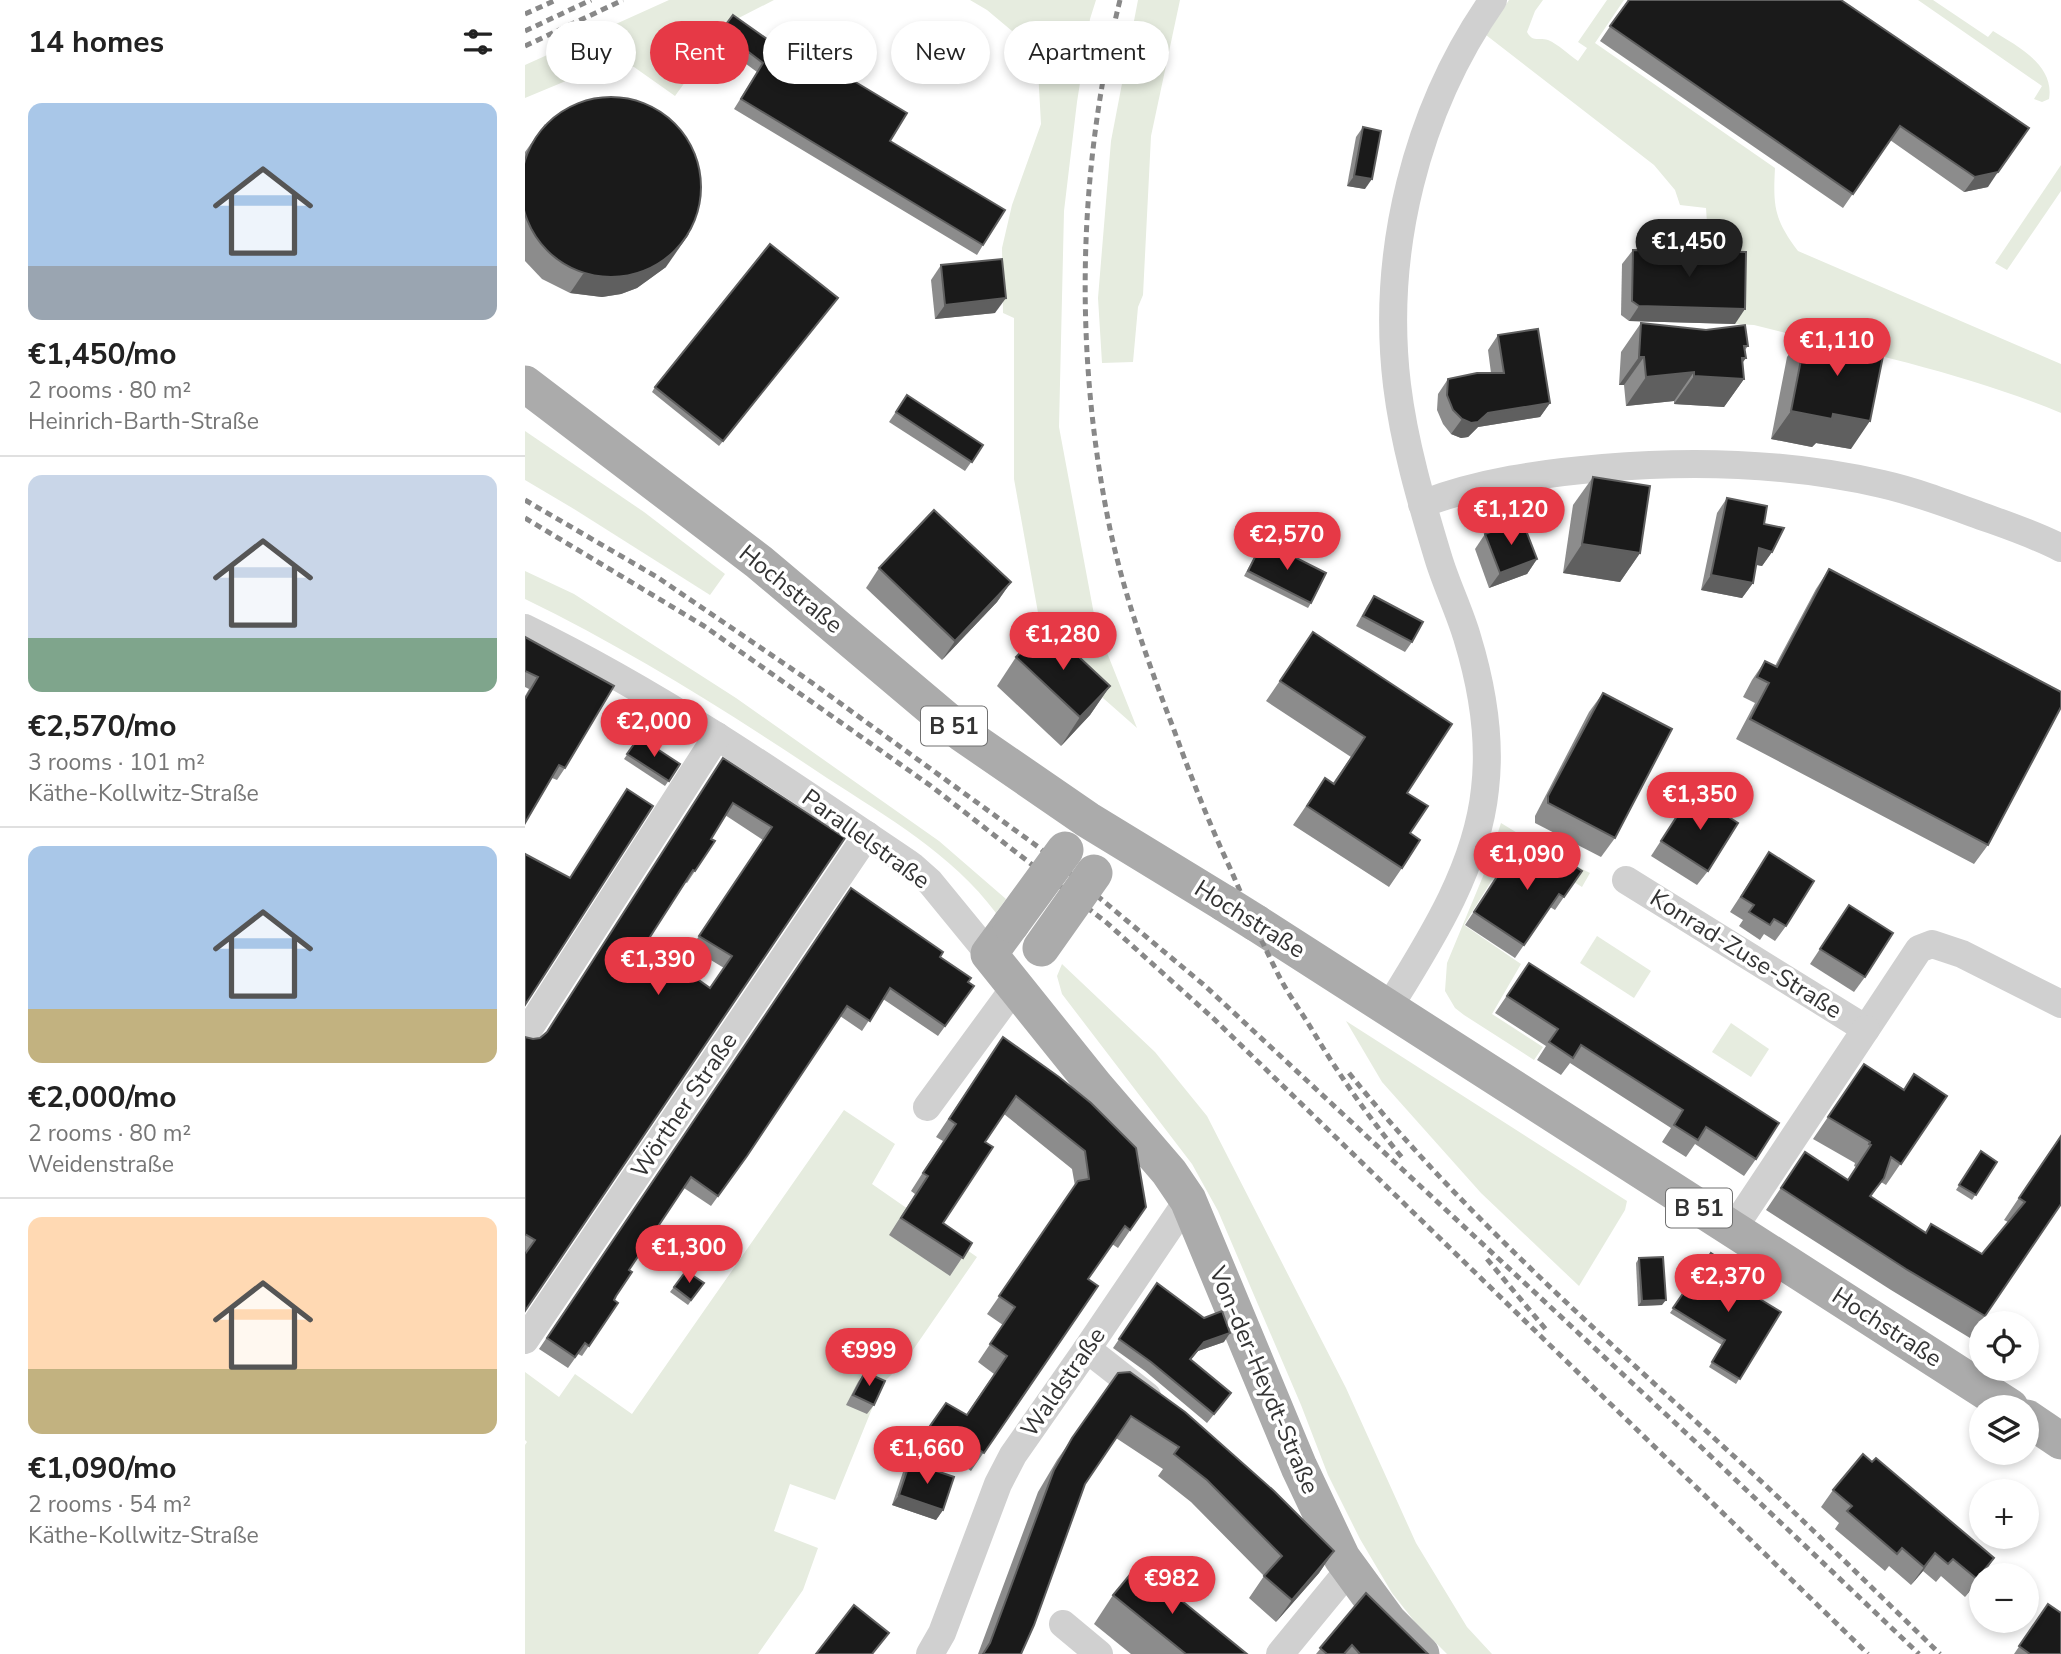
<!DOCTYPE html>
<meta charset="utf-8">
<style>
:root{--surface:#fff;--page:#f6f6f6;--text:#222;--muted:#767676;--line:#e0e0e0;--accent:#e63946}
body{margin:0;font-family:"Nunito Sans",sans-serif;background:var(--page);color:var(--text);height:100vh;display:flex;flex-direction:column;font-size:26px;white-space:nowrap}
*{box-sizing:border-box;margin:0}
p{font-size:23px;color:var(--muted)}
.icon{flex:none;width:38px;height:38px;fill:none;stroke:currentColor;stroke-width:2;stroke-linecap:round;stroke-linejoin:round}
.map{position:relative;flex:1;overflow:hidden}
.panel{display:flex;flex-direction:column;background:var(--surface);width:525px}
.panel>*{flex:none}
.hud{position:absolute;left:21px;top:21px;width:665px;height:63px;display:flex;gap:14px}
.buttons{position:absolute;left:1444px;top:1311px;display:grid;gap:14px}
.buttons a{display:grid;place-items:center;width:70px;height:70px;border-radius:50%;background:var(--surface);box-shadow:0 4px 10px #0003;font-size:35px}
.price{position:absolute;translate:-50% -60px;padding:0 16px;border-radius:24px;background:var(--accent);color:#fff;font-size:23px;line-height:46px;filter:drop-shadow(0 2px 4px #0008)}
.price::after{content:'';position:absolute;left:50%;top:42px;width:21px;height:16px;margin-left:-10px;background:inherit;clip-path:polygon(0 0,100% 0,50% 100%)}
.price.on{background:#222;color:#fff}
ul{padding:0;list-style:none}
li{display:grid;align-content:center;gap:14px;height:371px;padding:0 28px}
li+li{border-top:2px solid var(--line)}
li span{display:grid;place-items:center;height:217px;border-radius:14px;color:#555}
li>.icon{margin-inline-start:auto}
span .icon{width:126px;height:126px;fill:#fffc;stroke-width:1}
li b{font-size:30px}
h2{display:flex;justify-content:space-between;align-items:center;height:84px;padding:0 28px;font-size:30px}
.pill{padding:0 24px;border-radius:32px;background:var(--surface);box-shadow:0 4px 10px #0003;font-size:24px;line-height:63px}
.pill.on{background:var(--accent);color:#fff}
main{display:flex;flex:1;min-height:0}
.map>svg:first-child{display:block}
.green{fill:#e6ecdf}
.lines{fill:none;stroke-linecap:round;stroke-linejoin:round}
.minor{stroke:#d0d0d0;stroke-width:28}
.major{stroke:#ababab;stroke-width:37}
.rail{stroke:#888;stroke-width:5;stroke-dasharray:7 5;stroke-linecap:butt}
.major-bridge{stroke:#ababab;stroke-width:37}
.wall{fill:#8c8c8c;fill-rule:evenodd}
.shaded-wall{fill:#5f5f5f}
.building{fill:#1a1a1a;stroke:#5f5f5f;stroke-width:2;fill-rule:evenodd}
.labels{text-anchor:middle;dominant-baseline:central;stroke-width:7;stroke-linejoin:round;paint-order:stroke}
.shield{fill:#fff;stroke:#707070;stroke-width:2}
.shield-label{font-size:23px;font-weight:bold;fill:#333}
.street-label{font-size:24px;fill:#333;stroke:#fff}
</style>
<main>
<section class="panel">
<h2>14 homes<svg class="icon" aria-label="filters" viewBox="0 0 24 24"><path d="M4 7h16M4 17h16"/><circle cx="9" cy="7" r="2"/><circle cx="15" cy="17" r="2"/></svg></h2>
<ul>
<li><span style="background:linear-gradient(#a9c7e8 75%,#9aa5b1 0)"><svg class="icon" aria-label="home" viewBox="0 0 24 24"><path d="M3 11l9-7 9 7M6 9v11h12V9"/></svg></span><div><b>€1,450/mo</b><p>2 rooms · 80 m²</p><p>Heinrich-Barth-Straße</p></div></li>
<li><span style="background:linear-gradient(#c9d6e8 75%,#7fa58c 0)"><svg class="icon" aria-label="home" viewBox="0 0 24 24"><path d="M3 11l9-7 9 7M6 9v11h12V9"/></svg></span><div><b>€2,570/mo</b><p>3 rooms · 101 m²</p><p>Käthe-Kollwitz-Straße</p></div></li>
<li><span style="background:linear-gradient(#a9c7e8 75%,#c2b280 0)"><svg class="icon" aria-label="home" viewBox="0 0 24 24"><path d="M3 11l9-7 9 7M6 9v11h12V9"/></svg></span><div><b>€2,000/mo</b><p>2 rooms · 80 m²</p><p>Weidenstraße</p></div></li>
<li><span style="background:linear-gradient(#ffd9b3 70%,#c2b280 0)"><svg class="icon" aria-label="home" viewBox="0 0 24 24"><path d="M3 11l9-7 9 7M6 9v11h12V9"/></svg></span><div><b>€1,090/mo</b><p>2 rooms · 54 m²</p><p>Käthe-Kollwitz-Straße</p></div></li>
</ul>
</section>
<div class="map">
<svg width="1536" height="1654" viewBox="0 0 1536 1654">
<rect width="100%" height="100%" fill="#fff"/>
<g class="green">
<polygon points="144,0 249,0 202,24 150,96 109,67 84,63 0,98 0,65"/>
<polygon points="445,0 571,0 565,19 552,102 539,211 534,427 571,625 612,728 519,646 489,479 489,318 478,313 477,248 487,205 516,124 512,52 462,10"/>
<polygon points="613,0 655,0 626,136 618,295 613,307 608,362 577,363 573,298 586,141"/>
<path d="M 984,0 L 1018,0 L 1010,11 L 1002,32 C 1008,43 1013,37 1023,40 C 1033,44 1044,55 1053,61 L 1062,48 L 1053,42 L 1082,0 L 1099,0 L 1070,43 L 1250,168 C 1248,206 1249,219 1273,251 L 1536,364 L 1536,413 C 1438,372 1333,351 1229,325 L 1210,324 L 1211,267 L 1157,266 L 1154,238 L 1183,238 L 1181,208 L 1155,205 L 1150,190 L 1129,165 L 961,35 Z"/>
<path d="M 1393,0 L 1408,0 L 1463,37 L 1468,31 C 1492,46 1530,65 1524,99 L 1517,102 L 1509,99 L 1517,86 Z"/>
<polygon points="1536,165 1536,191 1482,270 1470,263"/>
<polygon points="0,431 119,512 200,574 185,595 49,509 0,480"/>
<path d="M 0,571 L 49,594 L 211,698 L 414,841 L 481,899 L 471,913 C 427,854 362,817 302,778 C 205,713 105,650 0,599 Z"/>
<polygon points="976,823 1027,854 1065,873 1057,887 998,850 976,885 967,880 939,925 996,964 967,1014 1018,1047 1009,1060 939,1015 930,1008 920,991 922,963 961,869"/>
<polygon points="1072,936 1126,971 1109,998 1055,963"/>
<polygon points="537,964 630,1052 682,1116 821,1388 891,1543 942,1627 967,1654 922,1654 890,1622 867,1593 835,1539 803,1475 776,1405 693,1211 667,1164 537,994 532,976"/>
<polygon points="821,1021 1102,1201 1100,1210 1054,1286 956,1193 857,1082"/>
<polygon points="1206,1023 1244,1049 1226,1077 1187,1052"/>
<polygon points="319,1110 370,1144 347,1184 452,1257 381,1360 357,1384 310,1500 265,1484 249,1531 293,1548 278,1590 233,1654 0,1654 0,1445 2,1442 0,1440 0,1372 34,1397 50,1374 107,1414"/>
</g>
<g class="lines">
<g class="minor">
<path d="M 897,504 C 955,482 1017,473 1078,468 C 1172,460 1265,463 1357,484 C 1388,491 1418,502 1448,513 C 1478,524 1507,533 1536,548"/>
<path d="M 0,628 C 136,694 262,781 387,866 L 405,882 L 464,954"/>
<polyline points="1101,880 1341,1029 1394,949 1407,944 1437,954 1536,1004"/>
<path d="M 864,1007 C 905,941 952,868 960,789 C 966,738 957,686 942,637 C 934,610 921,584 913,557 C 896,501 879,443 872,385 C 856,252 891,110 968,0"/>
<polyline points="0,1035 192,736"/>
<polyline points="402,1107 490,987"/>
<polyline points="1208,1229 1341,1029"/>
<polyline points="0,1340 342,835"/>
<polyline points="562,1349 622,1396"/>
<polyline points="538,1624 574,1654"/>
<polyline points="405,1654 417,1633 473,1484 488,1455 562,1349 663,1200"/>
<polyline points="755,1654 824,1570"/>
</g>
<g class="major">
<polyline points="0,384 234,562 438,734 563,820 699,903"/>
<polyline points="731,923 1485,1407"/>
<polyline points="486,924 464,954 570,1086 644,1172 663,1200 774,1467 817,1558 863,1621 896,1654"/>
<polyline points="1502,1418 1536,1441"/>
</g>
<g class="rail">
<path d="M 595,0 C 552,173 549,355 585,529 C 600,598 624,665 649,730 C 666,777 684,823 705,868 C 720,902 734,937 751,970 C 760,989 772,1006 783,1023 C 812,1072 843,1117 879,1160"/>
<polyline points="0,14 31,0"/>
<polyline points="0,31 66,0"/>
<polyline points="0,46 98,0"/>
<polyline points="0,500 132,577 286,682 516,849 679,985 1175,1446 1394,1654"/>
<polyline points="0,518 179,626 406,786 582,923 689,1019 1343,1654"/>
<path d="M 824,1073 C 939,1216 1078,1336 1213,1460 C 1282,1523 1348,1589 1415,1654"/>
<polyline points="962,1259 1023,1332"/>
</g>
<g class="major-bridge">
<polyline points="699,903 731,923"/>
<polyline points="486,924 540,850"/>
<polyline points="516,948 569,873"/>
</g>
</g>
<g class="wall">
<polygon points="1103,0 1316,0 1463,187 1439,192 1365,140 1318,208 1075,41"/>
<polygon points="208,15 249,44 254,36 365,141 458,245 452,255 209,109 232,72 190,41"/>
<polygon points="20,124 141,267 112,288 96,294 77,297 45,293 17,279 0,261 0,152"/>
<polygon points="838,127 840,189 822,186 831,137"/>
<polygon points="1108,250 1210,324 1104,321 1096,315 1097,264"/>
<polygon points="416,265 470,313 410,319 406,280"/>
<polygon points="313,298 194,446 127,392 130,387"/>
<polygon points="1116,323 1223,346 1220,350 1221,358 1217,362 1219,379 1199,407 1149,404 1149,401 1101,406 1099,385 1094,385 1096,352"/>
<polygon points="1282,329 1322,343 1326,449 1291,443 1287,447 1246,439 1262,357"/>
<polygon points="973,335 1025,403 1015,417 953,427 943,437 936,438 926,434 918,424 912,410 913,394 923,379 966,373 963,350"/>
<polygon points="382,395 458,445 440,471 364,422"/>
<polygon points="1068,477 1115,553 1095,582 1038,573 1048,505"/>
<polygon points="1202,498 1239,524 1247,552 1237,566 1231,565 1228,583 1217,598 1176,590 1192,513"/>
<polygon points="960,534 1012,559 1002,574 964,588 950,549"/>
<polygon points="738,541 786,603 783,608 719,576"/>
<polygon points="354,568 486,582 472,602 417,660 341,588"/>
<polygon points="1304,569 1463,845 1449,864 1211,739 1230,703 1218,697 1227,680 1240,661 1250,666 1291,589"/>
<polygon points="849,596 887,642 880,652 831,626 842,606"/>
<polygon points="788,632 882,793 885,833 877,868 864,887 768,825 800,778 808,783 826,757 741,701"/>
<polygon points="0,637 40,768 32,780 27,778 0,823 0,696 4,689 0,687"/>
<polygon points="491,657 585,686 565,715 536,746 472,686"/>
<polygon points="1078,693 1090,838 1076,857 1010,823 1010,816 1064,712"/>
<polygon points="114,737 155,764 140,786 99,759"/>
<path d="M 198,758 L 320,838 L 1,1253 L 0,1252 L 0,1037 L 8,1039 L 15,1038 L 21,1033 ZM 200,815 L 238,840 L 166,948 L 199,968 L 185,988 L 147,976 L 114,954 L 160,882 L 162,883 L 190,841 L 186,839 Z"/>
<polygon points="1167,793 1183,871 1172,885 1126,856"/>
<polygon points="1009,839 1057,871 1030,910 1025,907 990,958 940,925 977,869 985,875"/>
<polygon points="1244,852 1261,926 1250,941 1239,934 1235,940 1214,926 1218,920 1205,912"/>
<polygon points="326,888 415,957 449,986 413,1036 358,999 337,1031 315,1016 222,1156 186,1206 159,1188 104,1270 89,1300 93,1303 57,1356 53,1354 43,1368 14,1349"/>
<polygon points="1324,905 1340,977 1329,992 1285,964"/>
<polygon points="1004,963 1231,1159 1219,1176 1170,1144 1161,1157 1137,1142 1146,1128 1045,1063 1036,1075 1012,1060 1021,1046 970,1013"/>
<polygon points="478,1037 621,1207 593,1248 587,1244 563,1279 573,1286 446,1471 433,1462 429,1468 393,1444 421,1403 441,1415 469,1374 453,1362 478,1325 462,1314 550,1186 547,1169 479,1114 460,1142 418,1223 447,1243 425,1276 364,1235 390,1194 386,1191 418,1141 411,1137"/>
<polygon points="1339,1064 1379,1089 1422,1096 1361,1185 1356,1182 1346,1197 1400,1233 1406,1224 1457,1254 1483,1222 1479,1220 1536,1135 1460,1316 1445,1338 1366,1290 1241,1210 1280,1152 1323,1180 1331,1167 1329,1166 1330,1163 1288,1139"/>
<polygon points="1456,1151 1472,1162 1447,1200 1431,1190"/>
<polygon points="1186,1253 1207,1282 1256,1312 1211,1384 1184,1367 1197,1345 1145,1313"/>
<polygon points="1114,1258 1137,1305 1113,1306 1111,1263"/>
<polygon points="161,1271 179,1283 163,1305 145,1292"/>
<polygon points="632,1283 699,1342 673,1351 666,1360 699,1402 682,1423 620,1371 588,1348"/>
<polygon points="340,1372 349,1405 342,1414 321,1405 333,1382"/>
<polygon points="593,1373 809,1551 794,1573 751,1622 724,1598 739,1576 666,1502 633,1476 638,1469 591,1438 560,1484 496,1654 453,1654 513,1492 532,1460"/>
<polygon points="385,1462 418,1510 411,1520 367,1505 378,1472"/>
<polygon points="1347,1462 1469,1558 1440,1597 1416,1576 1411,1582 1398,1571 1386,1585 1364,1566 1360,1571 1310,1529 1314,1523 1296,1507 1308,1490"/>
<polygon points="841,1593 903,1654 791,1654"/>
<polygon points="588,1595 722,1654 606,1654 569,1624"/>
<polygon points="1523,1604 1536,1654 1489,1654"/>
</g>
<g class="shaded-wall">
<polygon points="1473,172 1463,187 1439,192 1450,177"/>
<polygon points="829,176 847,179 840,189 822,186"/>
<polygon points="164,234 141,267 112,288 96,294 77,297 45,293 58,274"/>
<polygon points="481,298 470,313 410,319 420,305"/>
<polygon points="1114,306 1220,309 1210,324 1104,321"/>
<polygon points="1114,357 1119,357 1099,385 1094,385"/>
<polygon points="1217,358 1221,358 1206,378 1219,379 1199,407 1149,404 1169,376"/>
<polygon points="1169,372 1149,401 1101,406 1121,377"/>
<polygon points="1025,403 1015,417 953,427 943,437 936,438 926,434 937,419 963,413"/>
<polygon points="1266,411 1308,414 1345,421 1326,449 1291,443 1287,447 1246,439"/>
<polygon points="1057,544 1115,553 1095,582 1038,573"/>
<polygon points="1234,548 1247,552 1237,566 1224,563"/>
<polygon points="1012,559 1002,574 964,588 975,573"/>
<polygon points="1186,575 1228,583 1217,598 1176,590"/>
<polygon points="486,582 472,602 417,660 430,641"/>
<polygon points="585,686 565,715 536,746 555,717"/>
<polygon points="1141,1300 1137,1305 1113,1306 1117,1301"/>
<polygon points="705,1333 699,1342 673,1351 658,1368 679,1342"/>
<polygon points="374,1495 418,1510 411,1520 367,1505"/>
<polygon points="809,1551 794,1573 751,1622 767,1600"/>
<polygon points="1410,1553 1398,1571 1386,1585 1399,1567"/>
<polygon points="1469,1558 1458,1575 1456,1575 1456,1577 1440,1597 1452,1579"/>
</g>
<g class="building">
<polygon points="1104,0 1316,0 1504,128 1473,172 1450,177 1375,126 1328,194 1085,26"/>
<polygon points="208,15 249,44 254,36 382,113 365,141 480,210 458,245 216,99 238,63 196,31"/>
<circle cx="86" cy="187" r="90"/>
<polygon points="838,127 856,131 847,179 829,176"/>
<polygon points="245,244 313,298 198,441 130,387"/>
<polygon points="1108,250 1221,252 1220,309 1114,306 1107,301"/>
<polygon points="477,259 481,298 420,305 416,265"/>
<polygon points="1116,323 1181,330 1220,325 1223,346 1219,346 1221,358 1217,358 1219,379 1169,376 1169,372 1121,377 1119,357 1114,357"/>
<polygon points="1013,329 1025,403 963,413 953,422 946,423 937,419 928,410 922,395 923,379 952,373 979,373 973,335"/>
<polygon points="1282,329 1324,337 1322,343 1359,351 1345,421 1308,414 1307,419 1266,411"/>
<polygon points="382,395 458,445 447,462 371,412"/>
<polygon points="1068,477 1125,486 1115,553 1057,544"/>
<polygon points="1202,498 1242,506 1239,524 1259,528 1247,552 1234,548 1228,583 1186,575"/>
<polygon points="409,510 486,582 430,641 354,568"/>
<polygon points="997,520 1012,559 975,573 960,534"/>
<polygon points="738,541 801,573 786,603 723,571"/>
<polygon points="1304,569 1536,692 1536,707 1463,845 1225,719 1244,683 1232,677 1240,661 1252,667"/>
<polygon points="849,596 898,622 887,642 838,616"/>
<polygon points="521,626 585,686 555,717 491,657"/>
<polygon points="788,632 927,724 882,793 903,806 885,833 895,840 877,868 782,806 800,778 809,784 840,737 755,681"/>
<polygon points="0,637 89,686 40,768 34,765 0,823 0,699 13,677 0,671"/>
<polygon points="1078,693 1147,729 1090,838 1023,803 1023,796"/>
<polygon points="114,737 155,764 144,781 102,754"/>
<path d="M 198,758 L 320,838 L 0,1311 L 0,1254 L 10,1240 L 0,1234 L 0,1037 L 8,1039 L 15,1038 L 22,1032 ZM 208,803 L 247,827 L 174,936 L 207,956 L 185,988 L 154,966 L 148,976 L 114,954 L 168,870 L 170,871 L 190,841 L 186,839 Z"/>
<polygon points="102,789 128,806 0,1005 0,854 45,878"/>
<polygon points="1167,793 1213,823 1183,871 1136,841"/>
<polygon points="1009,839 1057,871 1039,897 1034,894 999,945 949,912 977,869 986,875"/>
<polygon points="1244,852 1289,881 1261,926 1249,919 1245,925 1224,912 1229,905 1216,897"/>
<polygon points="326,888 418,952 415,957 446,978 443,982 449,986 420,1026 365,988 345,1021 322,1006 222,1156 193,1196 166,1177 104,1270 107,1272 91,1296 89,1300 93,1303 64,1346 60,1343 50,1357 22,1338"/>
<polygon points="1324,905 1368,933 1340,977 1295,949"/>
<polygon points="1004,963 1254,1123 1231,1159 1181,1127 1173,1140 1149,1125 1158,1110 1056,1045 1048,1058 1024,1042 1033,1029 982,996"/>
<polygon points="478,1037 534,1077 566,1103 611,1148 621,1207 605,1230 600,1226 563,1279 573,1286 459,1453 443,1443 441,1450 405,1426 421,1403 442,1415 482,1356 465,1344 490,1307 474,1296 553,1181 564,1179 560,1151 491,1096 460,1142 468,1147 418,1223 447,1243 438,1258 376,1218 403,1176 398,1173 431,1124 424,1119"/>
<polygon points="1339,1064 1379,1090 1389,1074 1422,1096 1376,1164 1366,1157 1359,1178 1345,1196 1401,1233 1406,1224 1457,1254 1500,1202 1494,1198 1536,1136 1536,1204 1460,1316 1381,1269 1256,1188 1280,1152 1323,1180 1346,1145 1344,1144 1345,1142 1303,1117"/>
<polygon points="1456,1151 1472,1162 1451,1195 1434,1185"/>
<polygon points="1186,1253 1213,1271 1207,1282 1256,1312 1215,1379 1187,1362 1200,1340 1148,1308"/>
<polygon points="1138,1257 1141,1300 1117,1301 1114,1258"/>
<polygon points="161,1271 179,1283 166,1300 149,1287"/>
<polygon points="632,1283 679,1318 697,1311 705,1333 679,1342 665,1359 706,1393 689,1414 626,1362 594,1339"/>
<polygon points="340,1372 360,1381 349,1405 328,1395"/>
<polygon points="605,1372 660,1412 749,1491 809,1551 767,1600 739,1576 757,1556 682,1480 649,1454 654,1447 606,1416 560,1484 509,1625 496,1654 458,1654 465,1643 529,1470 547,1438 593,1373"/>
<polygon points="1338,1454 1347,1462 1351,1458 1469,1558 1452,1579 1428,1559 1423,1564 1410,1553 1399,1567 1377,1548 1372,1554 1322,1511 1327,1506 1308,1490"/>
<polygon points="385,1462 429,1477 418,1510 374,1495"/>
<polygon points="613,1565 722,1654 661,1654 588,1595"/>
<polygon points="841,1593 903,1654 835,1654 827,1645 819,1654 802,1654 795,1648"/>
<polygon points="1523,1604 1536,1613 1536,1654 1505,1654 1494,1646"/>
<polygon points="329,1605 364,1633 347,1654 291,1654"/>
</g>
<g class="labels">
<g class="shield">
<rect x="396" y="706.5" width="66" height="39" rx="5"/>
<rect x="1141" y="1188.5" width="66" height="39" rx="5"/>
</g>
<g class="shield-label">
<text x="429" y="726">B 51</text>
<text x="1174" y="1208">B 51</text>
</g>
<g class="street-label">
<text transform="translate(266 589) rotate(39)">Hochstraße</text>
<text transform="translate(341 839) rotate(36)">Parallelstraße</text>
<text transform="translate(725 919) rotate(32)">Hochstraße</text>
<text transform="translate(1221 954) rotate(32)">Konrad-Zuse-Straße</text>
<text transform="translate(159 1105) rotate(-56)">Wörther Straße</text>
<text transform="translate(1362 1327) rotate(33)">Hochstraße</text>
<text transform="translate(739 1380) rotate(67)">Von-der-Heydt-Straße</text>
<text transform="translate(538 1382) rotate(-55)">Waldstraße</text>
</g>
</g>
</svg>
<div class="buttons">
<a><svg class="icon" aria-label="locate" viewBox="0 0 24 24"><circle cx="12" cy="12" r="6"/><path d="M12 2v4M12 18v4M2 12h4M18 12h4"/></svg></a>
<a><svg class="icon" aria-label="layers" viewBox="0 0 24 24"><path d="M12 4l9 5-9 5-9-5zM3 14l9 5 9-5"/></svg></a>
<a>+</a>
<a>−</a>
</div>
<b class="price on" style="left:1164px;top:279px">€1,450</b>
<b class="price" style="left:1312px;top:378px">€1,110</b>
<b class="price" style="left:986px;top:547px">€1,120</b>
<b class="price" style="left:762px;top:572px">€2,570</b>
<b class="price" style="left:538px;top:672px">€1,280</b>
<b class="price" style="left:129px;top:759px">€2,000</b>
<b class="price" style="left:1175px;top:832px">€1,350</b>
<b class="price" style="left:1002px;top:892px">€1,090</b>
<b class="price" style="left:133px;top:997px">€1,390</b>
<b class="price" style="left:164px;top:1285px">€1,300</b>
<b class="price" style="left:1203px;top:1314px">€2,370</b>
<b class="price" style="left:344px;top:1388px">€999</b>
<b class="price" style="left:402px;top:1486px">€1,660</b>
<b class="price" style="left:647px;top:1616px">€982</b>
<div class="hud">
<a class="pill">Buy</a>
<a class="pill on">Rent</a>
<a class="pill">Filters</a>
<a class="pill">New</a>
<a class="pill">Apartment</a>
</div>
</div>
</main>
